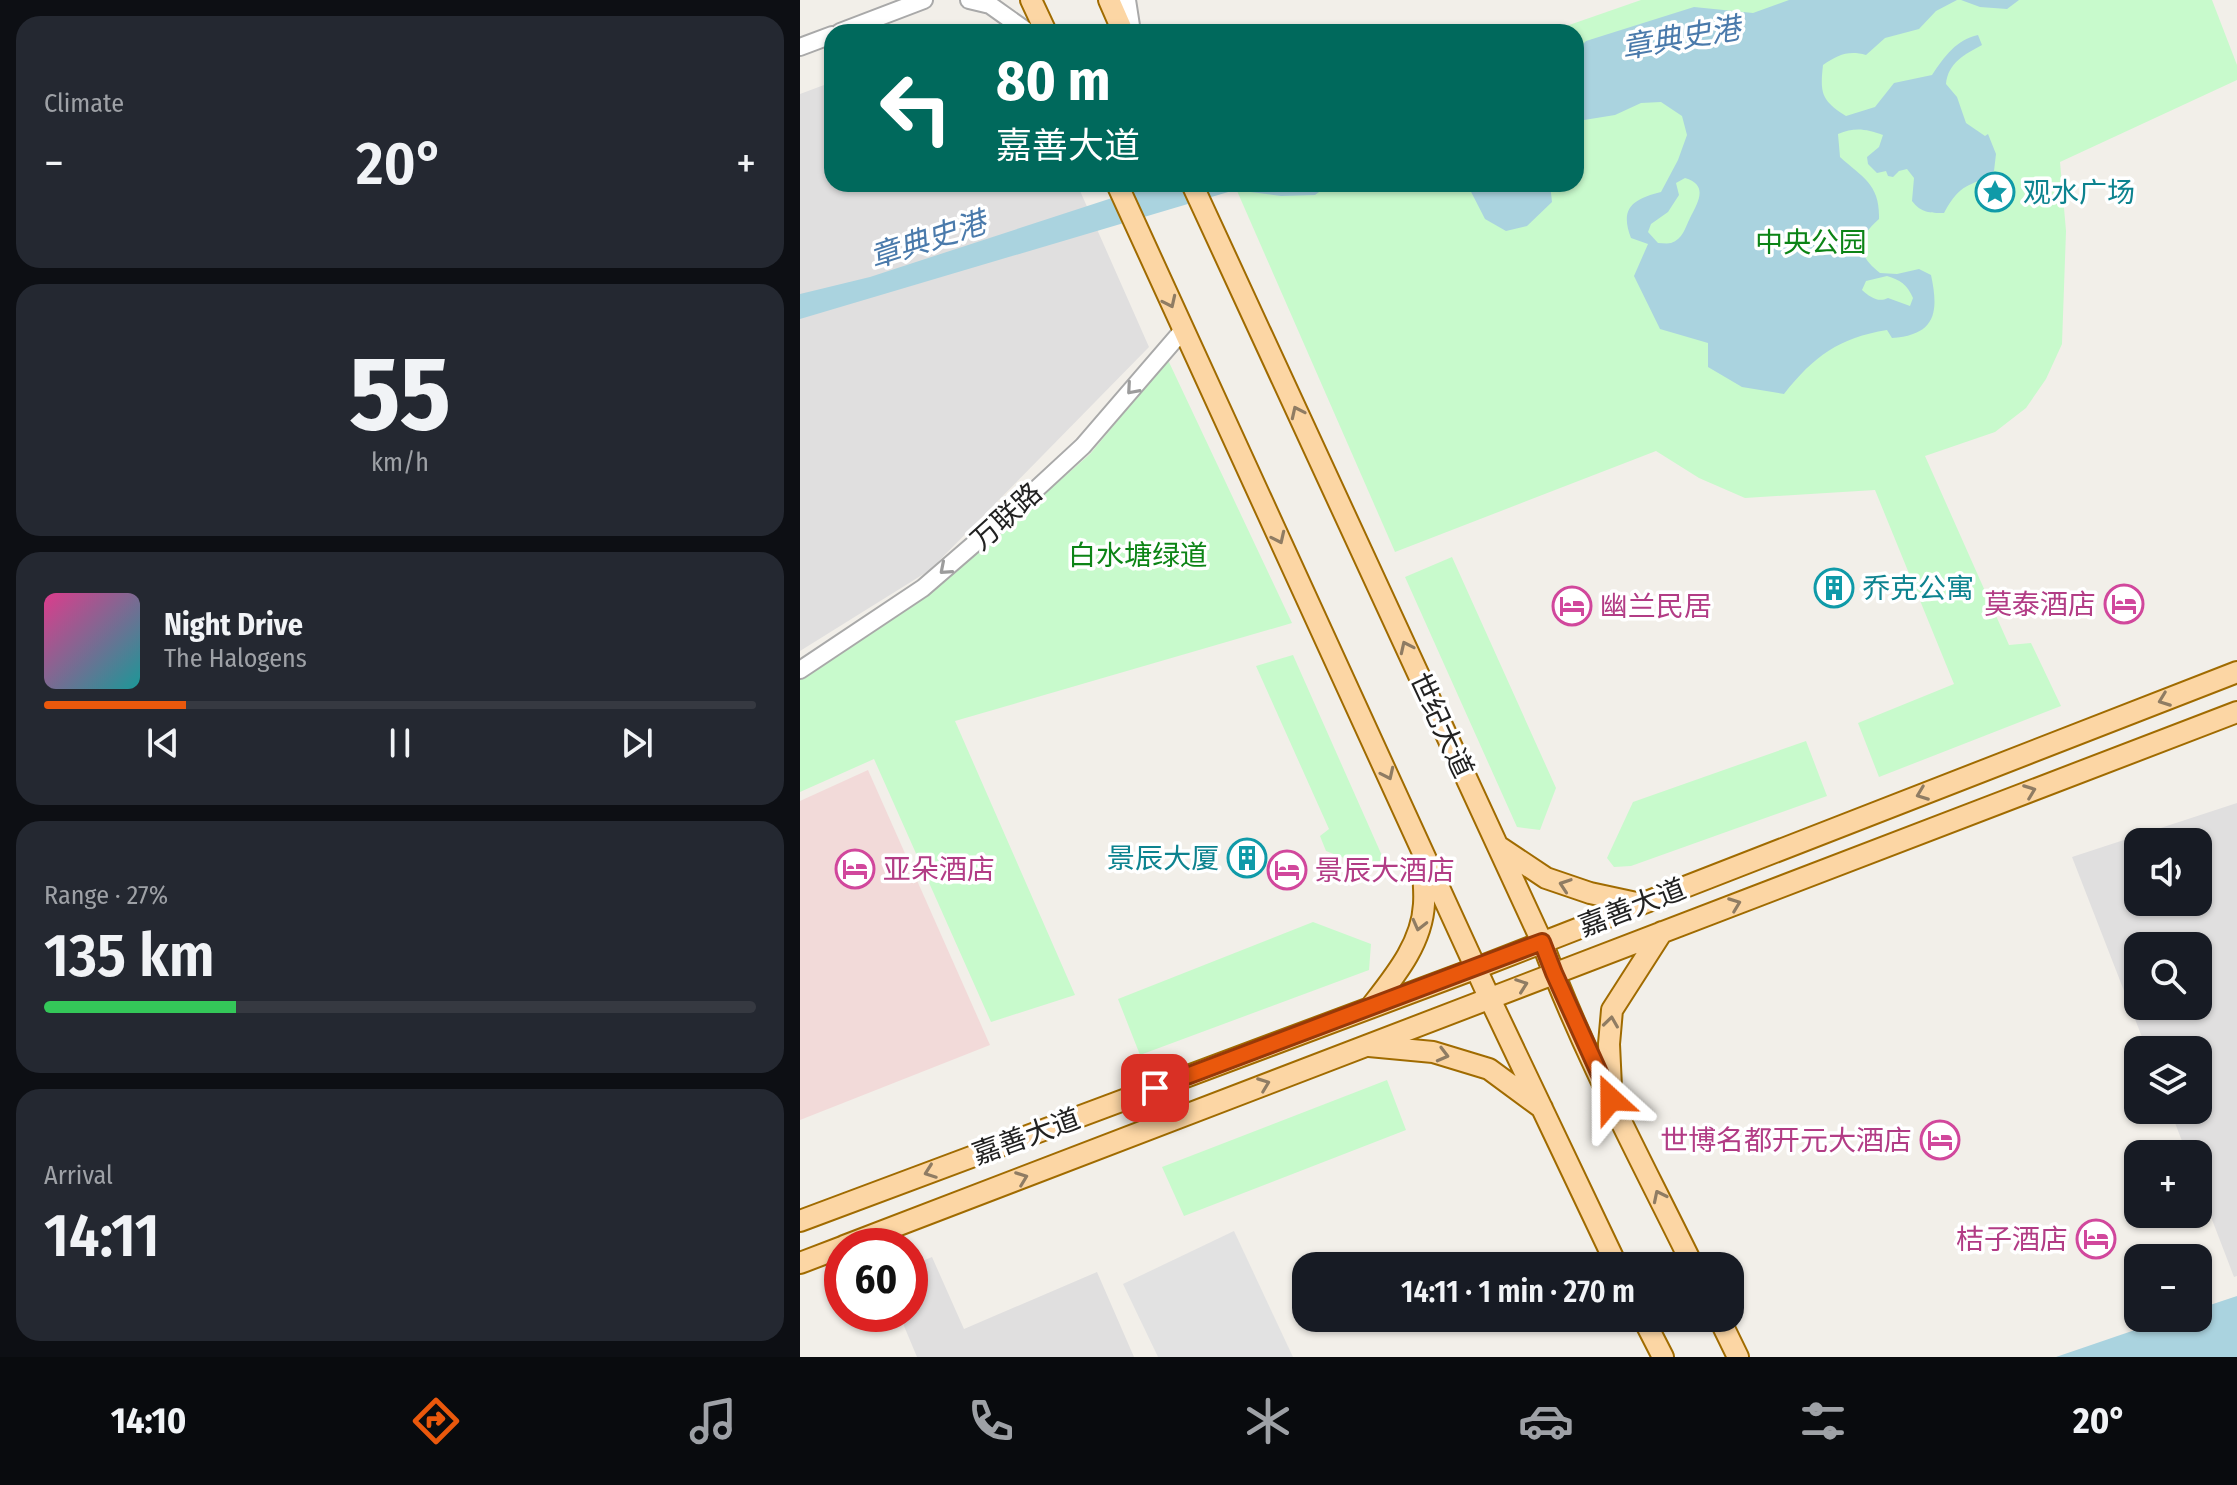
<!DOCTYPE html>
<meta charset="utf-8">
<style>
body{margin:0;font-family:"Fira Sans Condensed","Noto Sans SC",sans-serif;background:#242831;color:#f1f3f6;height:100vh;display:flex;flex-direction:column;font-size:30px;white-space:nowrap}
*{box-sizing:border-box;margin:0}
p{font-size:26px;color:#9ea1a6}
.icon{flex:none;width:44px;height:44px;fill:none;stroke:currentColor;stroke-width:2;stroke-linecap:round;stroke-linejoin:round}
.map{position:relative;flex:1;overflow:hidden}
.sheet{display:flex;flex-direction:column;gap:16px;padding:16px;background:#0d0f14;width:800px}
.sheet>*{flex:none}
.guide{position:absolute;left:24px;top:24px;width:760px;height:168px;border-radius:24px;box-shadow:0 2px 6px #0004;background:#00695c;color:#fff;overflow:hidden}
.buttons{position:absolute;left:1324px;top:828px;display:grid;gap:16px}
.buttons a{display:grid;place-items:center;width:88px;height:88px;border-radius:16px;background:#171b24;box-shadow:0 2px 6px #0004;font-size:40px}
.speed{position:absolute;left:24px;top:1228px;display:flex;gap:16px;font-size:40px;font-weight:700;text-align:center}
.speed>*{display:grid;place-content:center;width:104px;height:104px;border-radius:50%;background:#171b24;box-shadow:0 2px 6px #0004;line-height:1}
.speed .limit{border:12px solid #d22;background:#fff;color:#111}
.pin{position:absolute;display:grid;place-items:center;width:68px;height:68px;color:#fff;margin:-34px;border-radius:16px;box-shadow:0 4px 12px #0006}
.me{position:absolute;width:88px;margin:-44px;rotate:336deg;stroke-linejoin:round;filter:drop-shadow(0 0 6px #0008)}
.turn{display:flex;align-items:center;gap:28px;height:168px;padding:0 40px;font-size:36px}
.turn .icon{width:104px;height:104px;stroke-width:2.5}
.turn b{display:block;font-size:56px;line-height:68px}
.big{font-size:60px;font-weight:600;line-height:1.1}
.sheet .card{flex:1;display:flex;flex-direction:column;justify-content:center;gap:12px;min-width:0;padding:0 28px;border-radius:24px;background:#242831}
.sheet .dial{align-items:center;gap:0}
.dial b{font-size:104px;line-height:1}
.song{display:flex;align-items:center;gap:24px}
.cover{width:96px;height:96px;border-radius:12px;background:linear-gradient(135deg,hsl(330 70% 55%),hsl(180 70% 35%))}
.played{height:8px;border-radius:4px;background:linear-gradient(90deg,#ea580c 20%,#363941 20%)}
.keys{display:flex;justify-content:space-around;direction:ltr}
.heat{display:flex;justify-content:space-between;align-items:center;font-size:44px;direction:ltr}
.charge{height:12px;border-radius:6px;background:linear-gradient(90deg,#34c759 27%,#363941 0)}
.trip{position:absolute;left:492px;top:1252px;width:452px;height:80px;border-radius:24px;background:#171b24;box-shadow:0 2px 6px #0004;font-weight:600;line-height:80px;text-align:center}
.tab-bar{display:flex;height:128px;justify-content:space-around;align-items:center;background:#090b0e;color:#9ea1a6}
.tab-bar .icon{width:56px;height:56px}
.tab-bar .current{color:#ea580c}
.tab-bar b{font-size:36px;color:#f1f3f6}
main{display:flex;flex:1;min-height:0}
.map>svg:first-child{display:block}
.residential{fill:#e0dfdf;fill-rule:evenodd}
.commercial{fill:#f2dad9}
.park{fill:#c8facc}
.parking{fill:#e2e2e2}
.water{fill:#aad3df;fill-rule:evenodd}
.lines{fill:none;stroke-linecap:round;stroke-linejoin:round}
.minor-casing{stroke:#a9a9a9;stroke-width:20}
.major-casing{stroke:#a06b00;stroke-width:24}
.minor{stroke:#fff;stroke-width:16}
.major{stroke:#fcd6a4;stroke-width:20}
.oneway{stroke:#8f7c63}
.oneway2{stroke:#9c9c9c}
.route-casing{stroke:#983908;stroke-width:20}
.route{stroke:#ea580c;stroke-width:14}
.labels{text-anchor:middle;stroke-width:7;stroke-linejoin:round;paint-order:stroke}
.culture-label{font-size:28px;fill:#0d838f;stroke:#fff;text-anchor:start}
.park-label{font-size:28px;fill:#0c8416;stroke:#fff}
.street-label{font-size:28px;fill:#222;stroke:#fff}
.hotel-label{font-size:28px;fill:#b23c85;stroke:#fff;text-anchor:end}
.water-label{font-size:30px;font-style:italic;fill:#4a7aab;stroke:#fff}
</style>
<main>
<section class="sheet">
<div class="card"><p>Climate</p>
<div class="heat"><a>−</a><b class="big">20°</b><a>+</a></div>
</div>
<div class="card dial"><b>55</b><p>km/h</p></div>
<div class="card">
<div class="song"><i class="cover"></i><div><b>Night Drive</b><p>The Halogens</p></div></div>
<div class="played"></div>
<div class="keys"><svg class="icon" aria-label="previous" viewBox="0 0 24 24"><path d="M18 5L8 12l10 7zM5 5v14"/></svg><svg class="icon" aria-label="pause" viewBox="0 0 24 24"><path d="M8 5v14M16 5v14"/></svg><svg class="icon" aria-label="next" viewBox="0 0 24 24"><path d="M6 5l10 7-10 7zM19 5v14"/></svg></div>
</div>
<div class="card"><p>Range · 27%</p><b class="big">135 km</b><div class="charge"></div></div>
<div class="card"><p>Arrival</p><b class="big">14:11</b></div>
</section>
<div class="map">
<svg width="1437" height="1357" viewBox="0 0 1437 1357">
<rect width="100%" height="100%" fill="#f2efe9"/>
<path class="residential" d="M 32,82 L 32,184 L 277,184 L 349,347 L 130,570 L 0,651 L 0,94 Z
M 1437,803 L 1437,1276 L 1434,1277 L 1398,1183 L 1398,1154 L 1387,1154 L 1370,1110 L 1398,1110 L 1398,1050 L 1347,1050 L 1272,857 ZM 1338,842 L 1398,842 L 1398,902 L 1338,902 ZM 1338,946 L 1398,946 L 1398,1006 L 1338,1006 Z
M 132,1257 L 164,1329 L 297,1272 L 334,1357 L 117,1357 L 99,1314 L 110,1314 L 110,1266 Z"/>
<path class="commercial" d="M 68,770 L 190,1045 L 0,1120 L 0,801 Z"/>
<path class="park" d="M 841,0 L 1412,0 L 1437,65 L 1437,80 L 1260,162 L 1266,231 L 1262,344 L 1246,379 L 1226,408 L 1195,432 L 1125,456 L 1209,645 L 1231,643 L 1261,706 L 1079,777 L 1058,723 L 1154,684 L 1075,490 L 945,498 L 899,478 L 856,451 L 595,552 L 434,184 L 776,184 L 776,32 L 749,32 Z
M 368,360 L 492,623 L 155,721 L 275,995 L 191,1022 L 74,759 L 0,792 L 0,679 L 129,593 L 222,514 L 290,454 Z
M 652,557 L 756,788 L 740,830 L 717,827 L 605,577 Z
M 493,655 L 591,876 L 526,851 L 520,836 L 529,829 L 456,666 Z
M 1006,741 L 1027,796 L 831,866 L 814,867 L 807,858 L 833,802 Z
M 513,922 L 571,944 L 569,970 L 340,1055 L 318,999 Z
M 587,1080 L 606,1130 L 384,1216 L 362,1167 Z"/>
<path class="parking" d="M 434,1231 L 493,1357 L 358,1357 L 323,1284 Z"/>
<path class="water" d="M 989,0 L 1157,0 L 1136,11 L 1119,29 L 1085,38 L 1066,55 C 1048,50 1038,55 1023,65 C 1020,93 1021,100 1046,116 L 1075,107 L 1094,83 L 1132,75 C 1144,57 1157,39 1178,35 L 1182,45 C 1165,54 1148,63 1146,84 L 1157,97 L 1166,123 L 1185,136 L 1188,134 L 1196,154 L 1194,171 C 1168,190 1162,180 1144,213 C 1130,213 1121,213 1112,201 L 1114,178 L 1107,169 L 1099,171 L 1093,177 L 1088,176 L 1086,171 L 1077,173 L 1068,164 L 1067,157 L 1079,147 L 1083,135 C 1066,129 1055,127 1038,134 L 1040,157 C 1063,178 1080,184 1079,219 C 1056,239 1056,254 1080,273 L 1097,274 L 1119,269 L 1131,275 C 1139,312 1136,335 1092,338 L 1087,330 C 1039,338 1014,356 984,394 L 942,387 L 908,367 L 908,343 L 860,329 L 834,276 L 848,244 L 831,238 C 819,207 834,199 861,192 L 878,160 L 887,135 L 882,116 L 861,102 L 841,103 L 815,115 L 784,120 L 776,129 L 776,52 L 786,41 L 894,7 L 953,13 ZM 885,178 C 909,185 898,202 890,218 C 885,228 883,239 871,243 C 867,244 862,243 858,243 L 848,232 L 851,224 L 868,212 L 879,195 L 876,183 ZM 1087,276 C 1100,280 1107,284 1113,298 L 1110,306 L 1088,298 C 1078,303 1070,297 1062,290 L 1066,281 Z
M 1161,0 L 1219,0 L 1207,9 L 1180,7 Z
M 355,184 L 530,184 L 515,195 L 481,196 L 435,190 L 0,319 L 0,294 L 70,277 Z
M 667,184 L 750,184 L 752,202 L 727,226 L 706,231 L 685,219 Z
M 1437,1296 L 1437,1357 L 1256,1357 L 1370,1318 L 1398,1318 L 1398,1309 Z"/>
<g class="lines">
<g class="minor-casing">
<path id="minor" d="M 169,0 L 190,5 L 228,32
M 327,0 L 332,32
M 40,32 L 124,0
M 0,47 L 32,35
M 0,670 L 123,588 L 218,506 L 283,446 L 383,330"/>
</g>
<g class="major-casing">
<path id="major" d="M 231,0 L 246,32
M 309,0 L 323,32
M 317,184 L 689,997 L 817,1266
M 392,184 L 742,942 C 783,1053 841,1160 893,1266
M 698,846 L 746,878 L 790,893 L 841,904
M 570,1008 C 594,977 622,944 624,904 C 625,889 623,874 622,860
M 569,1046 L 633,1052 L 689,1069 L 742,1108
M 811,1087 L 809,1044 L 812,1010 L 862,932
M 0,1221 L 677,968 L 1437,672
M 44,1246 L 1437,712
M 0,1263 L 42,1247
M 843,1318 L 863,1357
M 919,1318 L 938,1357"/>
</g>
<use href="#minor" class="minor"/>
<use href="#major" class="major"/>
</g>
<defs><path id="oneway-chevron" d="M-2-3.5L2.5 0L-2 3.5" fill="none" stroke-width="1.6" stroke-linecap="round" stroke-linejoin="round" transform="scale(2)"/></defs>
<g class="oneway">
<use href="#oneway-chevron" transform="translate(370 302) rotate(65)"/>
<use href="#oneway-chevron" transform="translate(497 412) rotate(-115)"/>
<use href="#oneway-chevron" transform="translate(479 538) rotate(65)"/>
<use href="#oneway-chevron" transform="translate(606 647) rotate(-115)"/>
<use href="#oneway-chevron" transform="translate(1364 700) rotate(159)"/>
<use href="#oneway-chevron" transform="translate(588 774) rotate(65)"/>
<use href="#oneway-chevron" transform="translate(1230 791) rotate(-21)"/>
<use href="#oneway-chevron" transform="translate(1122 794) rotate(159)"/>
<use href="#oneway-chevron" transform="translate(765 885) rotate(-161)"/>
<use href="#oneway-chevron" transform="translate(935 904) rotate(-21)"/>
<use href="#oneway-chevron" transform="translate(619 925) rotate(104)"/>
<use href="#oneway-chevron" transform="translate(722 985) rotate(-20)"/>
<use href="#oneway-chevron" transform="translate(811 1022) rotate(-82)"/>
<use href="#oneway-chevron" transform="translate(643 1055) rotate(15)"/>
<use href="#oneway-chevron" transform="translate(464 1084) rotate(-21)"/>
<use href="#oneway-chevron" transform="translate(130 1172) rotate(160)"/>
<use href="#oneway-chevron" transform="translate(222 1178) rotate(-21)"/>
<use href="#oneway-chevron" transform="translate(859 1196) rotate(-116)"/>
</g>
<g class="oneway2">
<use href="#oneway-chevron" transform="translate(332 389) rotate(131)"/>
<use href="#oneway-chevron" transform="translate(145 569) rotate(139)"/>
</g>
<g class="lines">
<g class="route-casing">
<path id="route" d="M 355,1088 L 742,942 L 754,973 L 811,1099"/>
</g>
<use href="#route" class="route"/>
</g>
<defs>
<g id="sight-ring" transform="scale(2)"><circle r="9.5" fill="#fff" stroke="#0f9aa8" stroke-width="1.5"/><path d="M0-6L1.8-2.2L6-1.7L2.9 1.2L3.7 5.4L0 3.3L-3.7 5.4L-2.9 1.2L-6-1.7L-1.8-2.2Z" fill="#0f9aa8"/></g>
<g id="building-ring" transform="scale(2)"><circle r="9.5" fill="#fff" stroke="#0f9aa8" stroke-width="1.5"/><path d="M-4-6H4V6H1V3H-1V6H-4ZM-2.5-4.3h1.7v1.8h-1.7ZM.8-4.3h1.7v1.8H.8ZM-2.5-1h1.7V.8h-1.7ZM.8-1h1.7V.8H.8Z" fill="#0f9aa8"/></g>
<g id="hotel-ring" transform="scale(2)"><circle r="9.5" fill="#fff" stroke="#d1479c" stroke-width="1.5"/><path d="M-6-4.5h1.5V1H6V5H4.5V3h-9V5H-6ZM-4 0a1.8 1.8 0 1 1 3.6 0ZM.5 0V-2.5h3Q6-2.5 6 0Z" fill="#d1479c"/></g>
</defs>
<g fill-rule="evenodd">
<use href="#sight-ring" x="1195" y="192"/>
<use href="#building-ring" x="1034" y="588"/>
<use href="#hotel-ring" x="1324" y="604"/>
<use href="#hotel-ring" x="772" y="606"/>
<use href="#building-ring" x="447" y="858"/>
<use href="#hotel-ring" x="55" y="869"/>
<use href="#hotel-ring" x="487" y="870"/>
<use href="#hotel-ring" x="1140" y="1140"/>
<use href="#hotel-ring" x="1296" y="1239"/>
</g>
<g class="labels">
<g class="culture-label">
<text x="1223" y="202">观水广场</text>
<text x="1062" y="598">乔克公寓</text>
<text x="419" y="868" text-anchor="end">景辰大厦</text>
</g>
<g class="park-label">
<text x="1011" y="252">中央公园</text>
<text x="338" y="565">白水塘绿道</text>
</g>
<g class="street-label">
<text transform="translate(206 516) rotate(-42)" y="10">万联路</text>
<text transform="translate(642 725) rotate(65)" y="10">世纪大道</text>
<text transform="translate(832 907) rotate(-21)" y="10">嘉善大道</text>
<text transform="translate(226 1136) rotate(-20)" y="10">嘉善大道</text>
</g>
<g class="hotel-label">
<text x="1296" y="614">莫泰酒店</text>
<text x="800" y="616" text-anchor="start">幽兰民居</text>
<text x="83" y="879" text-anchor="start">亚朵酒店</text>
<text x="515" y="880" text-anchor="start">景辰大酒店</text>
<text x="1112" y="1150">世博名都开元大酒店</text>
<text x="1268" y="1249">桔子酒店</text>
</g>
<g class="water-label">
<text transform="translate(881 38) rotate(-10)" y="10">章典史港</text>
<text transform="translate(128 240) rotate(-18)" y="10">章典史港</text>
</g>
</g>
</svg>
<div class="buttons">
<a><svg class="icon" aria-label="sound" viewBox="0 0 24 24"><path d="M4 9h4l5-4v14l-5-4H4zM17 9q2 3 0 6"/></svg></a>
<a><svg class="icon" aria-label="search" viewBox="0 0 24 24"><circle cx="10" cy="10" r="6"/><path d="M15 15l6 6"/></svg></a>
<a><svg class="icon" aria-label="layers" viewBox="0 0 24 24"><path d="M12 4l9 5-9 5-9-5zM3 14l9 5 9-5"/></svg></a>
<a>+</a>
<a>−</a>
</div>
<div class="speed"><div class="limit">60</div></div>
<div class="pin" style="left:355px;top:1088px;background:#d93025"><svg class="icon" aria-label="arrive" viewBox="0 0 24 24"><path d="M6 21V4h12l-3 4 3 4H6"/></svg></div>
<svg class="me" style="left:811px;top:1099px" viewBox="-20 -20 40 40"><path d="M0-17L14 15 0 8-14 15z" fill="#ea580c" stroke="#fff" stroke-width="4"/></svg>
<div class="trip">14:11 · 1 min · 270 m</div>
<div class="guide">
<div class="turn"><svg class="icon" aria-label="left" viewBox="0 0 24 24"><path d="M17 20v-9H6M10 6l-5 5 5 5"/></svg><div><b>80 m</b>嘉善大道</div></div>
</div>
</div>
</main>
<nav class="tab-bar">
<b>14:10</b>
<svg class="icon current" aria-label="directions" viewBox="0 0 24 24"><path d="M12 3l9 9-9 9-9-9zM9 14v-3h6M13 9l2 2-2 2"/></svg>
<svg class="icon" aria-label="music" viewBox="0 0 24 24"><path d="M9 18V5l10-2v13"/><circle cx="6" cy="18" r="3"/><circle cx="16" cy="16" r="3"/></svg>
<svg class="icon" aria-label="phone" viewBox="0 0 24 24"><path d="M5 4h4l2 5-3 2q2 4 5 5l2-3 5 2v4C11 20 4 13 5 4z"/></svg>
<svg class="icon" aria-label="climate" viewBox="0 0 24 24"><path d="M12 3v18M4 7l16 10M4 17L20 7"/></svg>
<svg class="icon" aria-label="car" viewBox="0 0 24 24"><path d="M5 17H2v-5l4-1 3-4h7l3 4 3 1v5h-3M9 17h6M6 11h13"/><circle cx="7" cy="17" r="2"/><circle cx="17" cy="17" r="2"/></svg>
<svg class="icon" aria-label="filters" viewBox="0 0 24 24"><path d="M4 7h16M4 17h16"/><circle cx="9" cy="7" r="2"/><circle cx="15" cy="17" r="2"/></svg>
<b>20°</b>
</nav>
